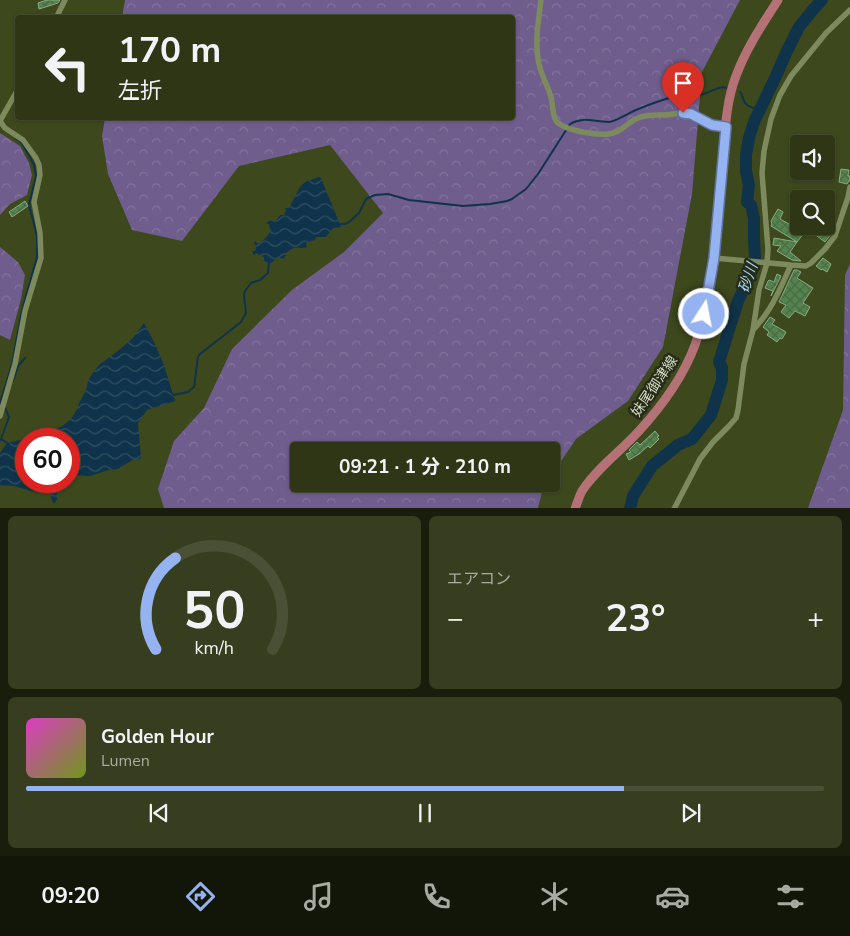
<!DOCTYPE html>
<html lang="ja">
<meta charset="utf-8">
<style>
body{margin:0;font-family:"Nunito Sans","Noto Sans JP",sans-serif;background:#363e1f;color:#f1f3f6;height:100vh;display:flex;flex-direction:column;font-size:19px;white-space:nowrap}
*{box-sizing:border-box;margin:0}
p{font-size:16px;color:#a7aba1}
.icon{flex:none;width:28px;height:28px;fill:none;stroke:currentColor;stroke-width:2;stroke-linecap:round;stroke-linejoin:round}
.map{position:relative;height:508px;overflow:hidden}
.panel{display:flex;flex-direction:column;gap:8px;padding:8px;background:#191e0c;flex:1}
.panel>*{flex:none}
.top-card{position:absolute;left:15px;top:15px;width:500px;height:105px;border-radius:5px;box-shadow:0 1px 4px #0004,0 0 0 1px #495035;background:#2e3616;color:#f1f3f6;overflow:hidden}
.controls{position:absolute;left:790px;top:135px;display:grid;gap:10px}
.controls a{display:grid;place-items:center;width:45px;height:45px;border-radius:5px;background:#2e3616;box-shadow:0 1px 4px #0004,0 0 0 1px #495035;font-size:25px}
.speed{position:absolute;left:15px;top:428px;display:flex;gap:10px;font-size:25px;font-weight:700;text-align:center}
.speed>*{display:grid;place-content:center;width:65px;height:65px;border-radius:50%;background:#2e3616;box-shadow:0 1px 4px #0004,0 0 0 1px #495035;line-height:1}
.speed .limit{border:8px solid #d22;background:#fff;color:#111}
.pin{position:absolute;display:grid;place-items:center;width:42px;height:42px;color:#fff;margin:-51px -21px;border-radius:50% 50% 50% 0;rotate:-45deg;box-shadow:0 0 5px #0007}
.pin .icon{rotate:45deg}
.me{position:absolute;width:55px;margin:-28px;rotate:11deg;stroke-linejoin:round;filter:drop-shadow(0 0 4px #0008)}
.turn{display:flex;align-items:center;gap:18px;height:105px;padding:0 20px;font-size:22px}
.turn .icon{width:65px;height:65px;stroke-width:2.5}
.turn b{display:block;font-size:35px;line-height:42px}
.big{font-size:38px;font-weight:700;line-height:1.1}
.panel .card{flex:1;display:flex;flex-direction:column;justify-content:center;gap:8px;min-width:0;padding:0 18px;border-radius:8px;background:#363e1f}
.panel .dial{align-items:center;gap:0}
.dial svg{height:130px;overflow:visible;fill:none;stroke:#495035;stroke-width:7;stroke-linecap:round;text-anchor:middle}
.dial text{fill:#f1f3f6;stroke:none}
.song{display:flex;align-items:center;gap:15px}
.cover{width:60px;height:60px;border-radius:8px;background:linear-gradient(135deg,hsl(310 70% 55%),hsl(80 70% 35%))}
.played{height:5px;border-radius:2px;background:linear-gradient(90deg,#95b2f1 75%,#495035 75%)}
.keys{display:flex;justify-content:space-around;direction:ltr}
.heat{display:flex;justify-content:space-between;align-items:center;font-size:28px;direction:ltr}
.panel .tiles{flex:1;display:grid;gap:8px;grid-template-columns:1fr 1fr}
.card:last-child{grid-column:span 2}
.trip{position:absolute;left:290px;top:442px;width:270px;height:50px;border-radius:5px;background:#2e3616;box-shadow:0 1px 4px #0004,0 0 0 1px #495035;font-weight:700;line-height:50px;text-align:center}
.tab-bar{display:flex;height:80px;justify-content:space-around;align-items:center;background:#121609;color:#a7aba1}
.tab-bar .icon{width:35px;height:35px}
.tab-bar .active{color:#95b2f1}
.tab-bar b{font-size:22px;color:#f1f3f6}
.map>svg:first-child{display:block}
.forest{fill:url(#forest-crowns)}
.water{fill:url(#water-waves)}
.lines{fill:none;stroke-linecap:round;stroke-linejoin:round}
.stream{stroke:#0f334a;stroke-width:2}
.river{stroke:#0f334a;stroke-width:12}
.building{fill:url(#building-cross-hatch);stroke:#89ab85}
.minor{stroke:#7d8a5d;stroke-width:5.5}
.primary{stroke:#b47277;stroke-width:9}
.route-casing{stroke:#61749d;stroke-width:12}
.route{stroke:#95b2f1;stroke-width:9}
.labels{text-anchor:middle;stroke-width:5;stroke-linejoin:round;paint-order:stroke}
.street-label{font-size:14px;fill:#d3dbc3;stroke:#272c19}
.water-label{font-size:15px;font-style:italic;fill:#a1d5fc;stroke:#272c19}
</style>
<div class="map">
<svg width="850" height="509" viewBox="0 0 850 509">
<defs>
<pattern id="forest-crowns" width="20" height="18" patternUnits="userSpaceOnUse" patternTransform="scale(1.25)"><rect width="20" height="18" fill="#6f5d8d"/><path d="M2 6a3 3 0 1 1 6 0M12 15a3 3 0 1 1 6 0" fill="none" stroke="#83749b"/></pattern>
<pattern id="water-waves" width="16" height="10" patternUnits="userSpaceOnUse" patternTransform="scale(1.25)"><rect width="16" height="10" fill="#0f334a"/><path d="M0 5q4-4 8 0t8 0" fill="none" stroke="#315062"/></pattern>
<pattern id="building-cross-hatch" width="8" height="8" patternUnits="userSpaceOnUse" patternTransform="scale(1.25)"><rect width="8" height="8" fill="#53844d"/><path d="M0 0l8 8M0 8l8-8" fill="none" stroke="#4b6a45"/></pattern>
</defs>
<rect width="100%" height="100%" fill="#3d481d"/>
<path class="forest" d="M 125,0 L 740,0 L 702,72 L 692,194 L 663,347 L 628,401 L 576,439 L 551,476 L 551,451 L 299,451 L 299,484 L 546,484 L 543,488 L 538,508 L 164,508 L 158,489 L 174,441 L 204,408 L 232,349 L 292,290 L 344,252 L 383,213 L 330,145 L 239,166 L 182,241 L 132,230 L 108,174 L 102,136 L 105,118 L 512,118 L 512,18 L 122,17 Z
M 0,133 L 20,146 L 29,163 L 32,175 L 27,195 L 10,204 L 0,215 Z
M 0,247 L 18,262 L 25,275 L 21,299 L 10,340 L 0,335 Z
M 850,264 L 850,508 L 808,508 L 843,410 L 845,275 Z"/>
<path class="water" d="M 319,177 L 321,178 L 341,227 L 333,228 L 326,237 L 317,237 L 315,240 L 307,242 L 306,245 L 307,247 C 298,250 296,244 286,253 L 286,255 L 283,259 L 278,257 L 271,263 L 264,261 L 264,257 L 256,253 L 254,256 L 252,251 L 255,251 C 257,248 256,246 254,243 L 255,241 L 258,244 C 262,242 269,234 271,231 L 269,226 L 270,225 L 266,223 L 269,221 L 276,220 L 280,215 L 284,215 L 286,211 L 285,209 L 286,208 L 289,208 L 300,187 L 305,182 Z
M 144,323 L 154,342 L 164,365 L 175,401 L 147,410 L 138,423 L 141,457 L 140,459 L 134,459 L 118,469 L 109,470 L 90,476 L 73,475 L 69,476 L 69,439 L 26,439 L 26,481 L 53,481 C 55,489 60,495 55,503 L 53,503 L 50,494 L 45,492 L 38,493 L 14,486 L 0,485 L 0,453 L 7,443 L 37,436 L 61,427 L 70,420 L 78,408 L 79,403 L 86,390 L 88,381 L 92,374 L 100,364 L 118,351 L 133,338 Z"/>
<g class="lines">
<path class="stream" d="M 740,92 C 743,96 743,99 745,103 C 748,107 756,109 760,111
M 339,224 L 345,224 L 349,222 L 359,213 L 366,199 L 375,195 L 388,194 L 409,200 L 463,206 L 490,204 L 507,201 L 512,199 L 526,189 L 538,174 L 570,124 C 583,116 594,122 608,122 C 615,122 621,117 626,115 C 644,105 663,100 682,94 C 689,93 696,96 703,94 C 713,92 718,85 728,88
M 13,381 L 18,366 L 25,358
M 173,395 L 188,392 L 194,387 L 198,357 L 200,354 L 241,322 L 246,313 L 244,295 L 245,291 L 251,283 L 260,280 L 268,273 L 269,262
M 0,403 L 12,364 L 22,310 L 37,257 L 37,236 L 29,205 L 36,176 L 34,165 L 22,143 L 16,138
M 1,439 L 9,444
M 0,440 L 1,439 L 9,417 L 5,408"/>
<path class="river" d="M 630,509 L 633,496 L 652,466 L 678,445 L 692,439 L 711,415 L 722,380 L 722,368 L 719,362 L 738,301 L 753,269 L 755,258 L 754,238 L 754,218 L 751,205 L 747,202 L 749,185 L 746,171 L 746,155 L 749,138 L 754,122 L 776,76 L 786,53 L 799,27 L 812,11 L 822,0"/>
</g>
<path class="building" d="M 47,0 L 60,0 L 58,3 L 39,9 L 38,3 Z
M 841,169 L 849,170 L 848,176 L 850,176 L 849,182 L 848,182 L 847,184 L 839,182 Z
M 25,201 L 28,206 L 12,217 L 9,212 Z
M 778,209 L 783,212 L 780,219 L 789,224 L 791,222 L 794,224 L 795,223 L 804,233 L 797,242 L 771,226 L 772,224 L 771,221 Z
M 821,226 L 831,234 L 825,242 L 813,233 Z
M 774,238 L 797,242 L 790,252 L 801,261 L 792,260 L 777,251 L 781,246 L 773,245 Z
M 823,258 L 831,264 L 827,272 L 822,269 L 821,270 L 816,266 Z
M 794,270 L 797,270 L 801,272 L 797,278 L 813,288 L 803,303 L 810,307 L 805,316 L 795,311 L 789,318 L 781,312 L 786,305 L 779,302 Z
M 777,274 L 781,276 L 771,296 L 773,291 L 765,288 L 768,281 L 769,280 L 774,282 Z
M 770,317 L 775,320 L 772,324 L 786,332 L 782,339 L 780,338 L 777,342 L 767,335 L 769,332 L 763,327 Z
M 655,431 L 659,436 L 657,437 L 659,439 L 650,448 L 648,446 L 639,454 L 629,460 L 626,454 L 631,452 L 629,450 L 637,442 L 640,445 Z"/>
<g class="lines">
<path class="minor" d="M 541,0 C 538,23 534,46 540,68 C 543,78 548,87 551,97 C 553,104 552,116 557,122 C 566,131 596,135 608,134 C 620,133 625,125 634,120 C 644,114 654,115 664,115 C 670,115 677,113 683,113 C 694,113 701,121 711,124 C 715,126 721,126 726,127
M 56,18 L 65,0
M 0,121 L 5,128 L 23,140 L 36,158 L 39,165 L 40,175 L 34,202 L 40,233 L 41,258 L 25,311 L 15,364 L 0,416
M 0,121 L 18,89
M 714,258 L 791,265 L 806,266 L 811,263 L 825,249 L 835,236 L 848,197 L 850,187
M 753,330 C 772,310 780,289 791,265
M 674,509 L 700,459 L 713,442 L 729,426 L 736,418 L 738,410 L 744,364 L 753,330 L 759,290 L 767,263 L 768,249 L 762,173 L 764,151 L 771,119 L 780,95 L 791,76 L 826,33 L 850,10"/>
<path class="primary" d="M 575,509 C 577,503 579,497 582,491 C 597,468 621,451 639,431 C 662,406 683,377 695,345 C 717,286 717,220 723,158 C 725,132 726,101 736,76 C 746,49 762,25 778,0"/>
</g>
<g class="lines">
<g class="route-casing">
<path id="route" d="M 683,113 L 691,114 L 712,125 L 726,127 L 714,258 L 704,314"/>
</g>
<use href="#route" class="route"/>
</g>
<g class="labels">
<g class="street-label">
<text transform="translate(654 386) rotate(-56)" y="5">妹尾御津線</text>
</g>
<g class="water-label">
<text transform="translate(748 278) rotate(-72)" y="5">砂川</text>
</g>
</g>
</svg>
<div class="controls">
<a><svg class="icon" aria-label="sound" viewBox="0 0 24 24"><path d="M4 9h4l5-4v14l-5-4H4zM17 9q2 3 0 6"/></svg></a>
<a><svg class="icon" aria-label="search" viewBox="0 0 24 24"><circle cx="10" cy="10" r="6"/><path d="M15 15l6 6"/></svg></a>
</div>
<div class="speed"><div class="limit">60</div></div>
<div class="pin" style="left:683px;top:113px;background:#d93025"><svg class="icon" aria-label="arrive" viewBox="0 0 24 24"><path d="M6 21V4h12l-3 4 3 4H6"/></svg></div>
<svg class="me" style="left:704px;top:314px" viewBox="-20 -20 40 40"><circle r="17" fill="#95b2f1" stroke="#fff" stroke-width="3"/><path d="M0-11L8 9 0 5-8 9z" fill="#fff"/></svg>
<div class="trip">09:21 · 1 分 · 210 m</div>
<div class="top-card">
<div class="turn"><svg class="icon" aria-label="left" viewBox="0 0 24 24"><path d="M17 20v-9H6M10 6l-5 5 5 5"/></svg><div><b>170 m</b>左折</div></div>
</div>
</div>
<section class="panel">
<div class="tiles">
<div class="card dial"><svg viewBox="0 0 100 80">
<path d="M14 69A42 42 0 1 1 86 69"/>
<path d="M14 69A42 42 0 0 1 26 13" stroke="#95b2f1"/>
<text x="50" y="56" font-size="32" font-weight="700">50</text>
<text x="50" y="72" font-size="11">km/h</text>
</svg></div>
<div class="card"><p>エアコン</p>
<div class="heat"><a>−</a><b class="big">23°</b><a>+</a></div>
</div>
<div class="card">
<div class="song"><i class="cover"></i><div><b>Golden Hour</b><p>Lumen</p></div></div>
<div class="played"></div>
<div class="keys"><svg class="icon" aria-label="previous" viewBox="0 0 24 24"><path d="M18 5L8 12l10 7zM5 5v14"/></svg><svg class="icon" aria-label="pause" viewBox="0 0 24 24"><path d="M8 5v14M16 5v14"/></svg><svg class="icon" aria-label="next" viewBox="0 0 24 24"><path d="M6 5l10 7-10 7zM19 5v14"/></svg></div>
</div>
</div>
</section>
<nav class="tab-bar">
<b>09:20</b>
<svg class="icon active" aria-label="directions" viewBox="0 0 24 24"><path d="M12 3l9 9-9 9-9-9zM9 14v-3h6M13 9l2 2-2 2"/></svg>
<svg class="icon" aria-label="music" viewBox="0 0 24 24"><path d="M9 18V5l10-2v13"/><circle cx="6" cy="18" r="3"/><circle cx="16" cy="16" r="3"/></svg>
<svg class="icon" aria-label="phone" viewBox="0 0 24 24"><path d="M5 4h4l2 5-3 2q2 4 5 5l2-3 5 2v4C11 20 4 13 5 4z"/></svg>
<svg class="icon" aria-label="climate" viewBox="0 0 24 24"><path d="M12 3v18M4 7l16 10M4 17L20 7"/></svg>
<svg class="icon" aria-label="car" viewBox="0 0 24 24"><path d="M5 17H2v-5l4-1 3-4h7l3 4 3 1v5h-3M9 17h6M6 11h13"/><circle cx="7" cy="17" r="2"/><circle cx="17" cy="17" r="2"/></svg>
<svg class="icon" aria-label="filters" viewBox="0 0 24 24"><path d="M4 7h16M4 17h16"/><circle cx="9" cy="7" r="2"/><circle cx="15" cy="17" r="2"/></svg>
</nav>
